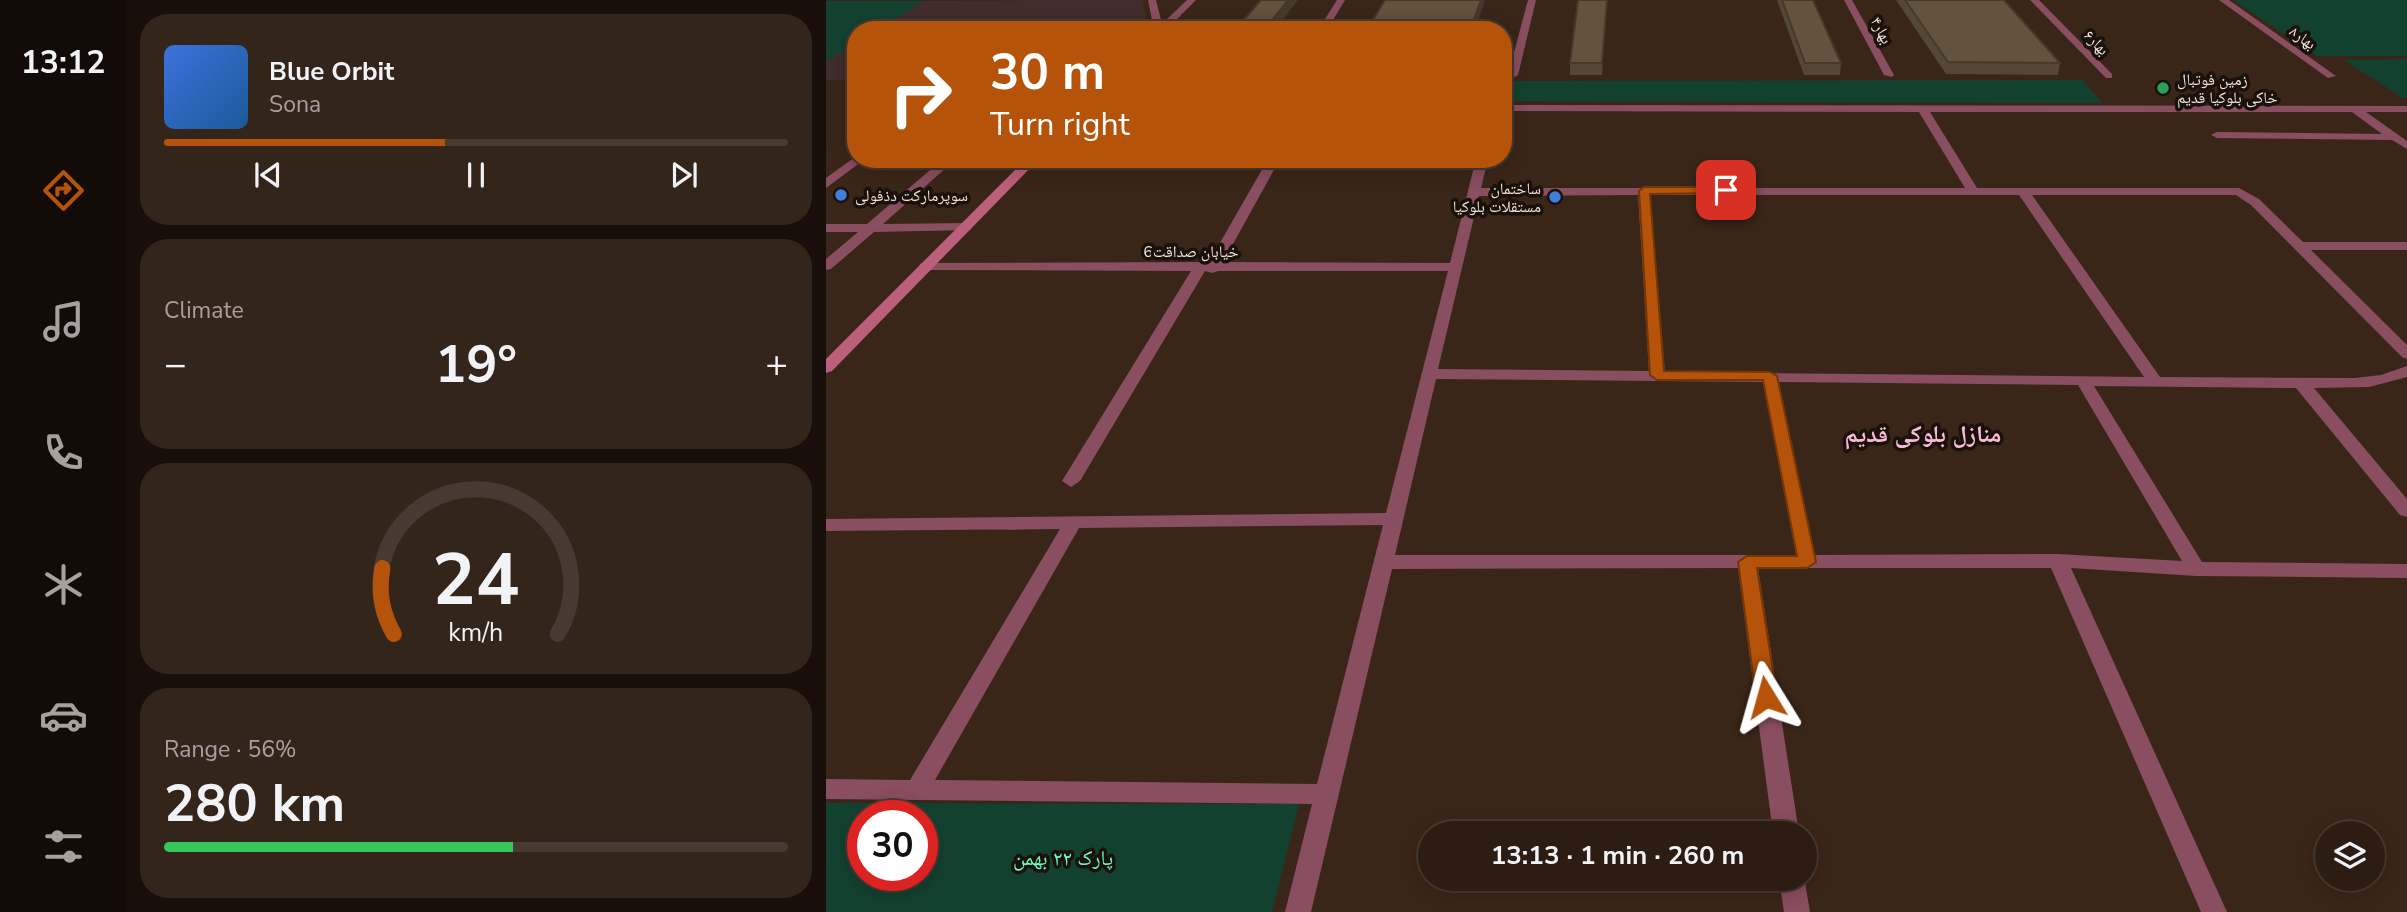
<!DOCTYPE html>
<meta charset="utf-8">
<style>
body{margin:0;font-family:"Nunito Sans","Noto Naskh Arabic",sans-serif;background:#34251b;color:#f1f3f6;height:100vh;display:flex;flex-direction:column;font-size:26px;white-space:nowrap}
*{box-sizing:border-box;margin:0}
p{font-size:23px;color:#a6a19f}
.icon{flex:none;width:38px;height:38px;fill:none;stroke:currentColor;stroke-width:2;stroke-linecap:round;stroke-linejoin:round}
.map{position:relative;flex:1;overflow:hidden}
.drawer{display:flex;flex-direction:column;gap:14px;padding:14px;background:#180f0a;width:700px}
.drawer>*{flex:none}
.guide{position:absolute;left:21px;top:21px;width:665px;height:147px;border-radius:28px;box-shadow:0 4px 18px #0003,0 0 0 2px #483a32;background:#b45309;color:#fff;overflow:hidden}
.buttons{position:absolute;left:1489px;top:821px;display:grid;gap:14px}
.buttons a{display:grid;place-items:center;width:70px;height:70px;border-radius:50%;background:#2c1c12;box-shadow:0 4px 18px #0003,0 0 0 2px #483a32;font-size:35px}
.speed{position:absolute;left:21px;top:800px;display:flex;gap:14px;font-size:35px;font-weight:700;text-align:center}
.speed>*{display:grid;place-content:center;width:91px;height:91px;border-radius:50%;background:#2c1c12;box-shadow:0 4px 18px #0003,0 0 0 2px #483a32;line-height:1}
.speed .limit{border:10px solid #d22;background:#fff;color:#111}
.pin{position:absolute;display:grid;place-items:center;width:60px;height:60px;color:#fff;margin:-30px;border-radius:14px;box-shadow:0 4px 10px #0006}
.me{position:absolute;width:77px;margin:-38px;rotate:352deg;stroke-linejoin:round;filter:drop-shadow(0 0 5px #0008)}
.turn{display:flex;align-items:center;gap:24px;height:147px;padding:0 28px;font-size:32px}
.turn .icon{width:91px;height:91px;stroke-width:2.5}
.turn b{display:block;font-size:49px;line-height:60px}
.big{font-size:52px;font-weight:700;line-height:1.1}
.drawer .card{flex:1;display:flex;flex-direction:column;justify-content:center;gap:10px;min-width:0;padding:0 24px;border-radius:28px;background:#34251b}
.drawer .dial{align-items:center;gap:0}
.dial svg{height:182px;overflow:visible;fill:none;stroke:#483a32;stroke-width:7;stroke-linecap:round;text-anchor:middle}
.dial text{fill:#f1f3f6;stroke:none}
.song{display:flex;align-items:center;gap:21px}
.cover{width:84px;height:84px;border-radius:10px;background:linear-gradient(135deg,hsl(220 70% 55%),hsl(210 70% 35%))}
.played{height:7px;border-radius:4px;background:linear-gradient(90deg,#b45309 45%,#483a32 45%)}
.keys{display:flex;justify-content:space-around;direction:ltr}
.heat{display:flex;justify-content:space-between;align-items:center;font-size:38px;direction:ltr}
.charge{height:10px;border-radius:5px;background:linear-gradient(90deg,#34c759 56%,#483a32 0)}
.trip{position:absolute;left:592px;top:821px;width:399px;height:70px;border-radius:35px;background:#2c1c12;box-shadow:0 4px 18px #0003,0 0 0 2px #483a32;font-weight:700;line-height:70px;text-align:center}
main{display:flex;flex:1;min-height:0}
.tab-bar{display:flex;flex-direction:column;width:126px;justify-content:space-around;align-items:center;background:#120b07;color:#a6a19f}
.tab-bar .icon{width:49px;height:49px}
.tab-bar .active{color:#b45309}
.tab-bar b{font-size:32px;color:#f1f3f6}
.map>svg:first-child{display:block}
.commercial{fill:#412d2b}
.green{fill:#134130;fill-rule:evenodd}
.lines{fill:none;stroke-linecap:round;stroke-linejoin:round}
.street{fill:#894e60;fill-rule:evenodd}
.secondary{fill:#bc5f7d;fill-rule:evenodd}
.wall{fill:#544735}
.shaded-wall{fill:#45392b}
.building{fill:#62523e;stroke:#45392b;stroke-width:2}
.route{fill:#b45309;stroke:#753606;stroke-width:2}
.leisure-dot{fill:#2e9e5b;stroke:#1a110b;stroke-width:2.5}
.shop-dot{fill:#3f7fe0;stroke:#1a110b;stroke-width:2.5}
.labels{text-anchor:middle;stroke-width:7;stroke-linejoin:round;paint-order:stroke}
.far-street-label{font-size:16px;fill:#f1e4db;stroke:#1a110b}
.far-poi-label{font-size:16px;fill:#f1e4db;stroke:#1a110b;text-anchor:start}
.near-park-label{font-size:21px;fill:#6bffc6;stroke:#1a110b}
.district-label{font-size:24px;font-weight:bold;fill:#f8bad7;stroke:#1a110b}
</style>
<main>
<nav class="tab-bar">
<b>13:12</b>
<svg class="icon active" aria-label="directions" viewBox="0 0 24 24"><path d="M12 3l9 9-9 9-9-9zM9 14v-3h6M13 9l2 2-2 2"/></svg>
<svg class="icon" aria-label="music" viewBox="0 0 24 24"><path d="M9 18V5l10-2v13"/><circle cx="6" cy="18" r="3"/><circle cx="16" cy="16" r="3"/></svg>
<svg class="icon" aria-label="phone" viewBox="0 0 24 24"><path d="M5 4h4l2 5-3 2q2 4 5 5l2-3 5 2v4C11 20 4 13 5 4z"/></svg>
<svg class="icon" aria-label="climate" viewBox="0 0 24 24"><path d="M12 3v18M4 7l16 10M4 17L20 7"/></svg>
<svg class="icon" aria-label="car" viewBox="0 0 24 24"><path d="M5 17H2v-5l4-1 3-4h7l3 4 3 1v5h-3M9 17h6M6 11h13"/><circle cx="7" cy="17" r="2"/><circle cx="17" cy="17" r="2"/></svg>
<svg class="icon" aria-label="filters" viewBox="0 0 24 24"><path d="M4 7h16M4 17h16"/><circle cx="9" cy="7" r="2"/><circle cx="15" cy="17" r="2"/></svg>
</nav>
<section class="drawer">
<div class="card">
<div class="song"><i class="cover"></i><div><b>Blue Orbit</b><p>Sona</p></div></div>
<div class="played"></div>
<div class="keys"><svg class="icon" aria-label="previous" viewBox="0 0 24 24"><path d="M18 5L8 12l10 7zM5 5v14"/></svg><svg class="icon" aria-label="pause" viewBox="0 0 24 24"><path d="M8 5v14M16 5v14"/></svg><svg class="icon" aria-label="next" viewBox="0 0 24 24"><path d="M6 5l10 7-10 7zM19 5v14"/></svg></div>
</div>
<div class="card"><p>Climate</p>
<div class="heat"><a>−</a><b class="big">19°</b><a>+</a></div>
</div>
<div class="card dial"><svg viewBox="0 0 100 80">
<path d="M14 69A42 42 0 1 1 86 69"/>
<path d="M14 69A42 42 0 0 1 9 40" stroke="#b45309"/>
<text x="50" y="56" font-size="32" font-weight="700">24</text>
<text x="50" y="72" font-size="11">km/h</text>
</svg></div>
<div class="card"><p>Range · 56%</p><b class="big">280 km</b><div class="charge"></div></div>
</section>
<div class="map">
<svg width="1581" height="912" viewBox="0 0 1581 912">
<rect width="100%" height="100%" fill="#3a2618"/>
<path class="commercial" d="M 230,0 L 317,0 L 321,30 L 51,30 L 98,1 Z
M 30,43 L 30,80 L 0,80 L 0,61 Z"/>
<path class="green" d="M 1407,0 L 1581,0 L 1581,56 L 1491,56 Z
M 0,1 L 98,1 L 51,30 L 30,30 L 30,43 L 0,61 Z
M 1581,59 L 1581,98 L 1577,98 L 1518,60 Z
M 1257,80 L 1276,103 L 677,101 L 677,81 Z
M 0,803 L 473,804 L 446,912 L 0,912 ZM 37,816 L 96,816 L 96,875 L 37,875 Z"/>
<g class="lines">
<path class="street" d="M 322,0 L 330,0 L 336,24 L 361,0 L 370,0 L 340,30 L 328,30 Z
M 511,0 L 519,0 L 501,30 L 492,30 Z
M 702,0 L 710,0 L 692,75 L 687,78 L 682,75 Z
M 1018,0 L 1026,0 L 1068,75 L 1066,77 L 1058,75 Z
M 1204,0 L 1213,0 L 1286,74 L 1286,78 L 1280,78 Z
M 1393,0 L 1403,0 L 1510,76 L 1502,78 Z
M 677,105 L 1581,106 L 1581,112 L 1540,112 L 1581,141 L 1581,149 L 1566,140 L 1391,138 L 1385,135 L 1391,132 L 1556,134 L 1526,112 L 1104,112 L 1151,188 L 1413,188 L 1433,199 L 1477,242 L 1581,242 L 1581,250 L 1485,250 L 1581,345 L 1581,359 L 1576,357 L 1425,205 L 1410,195 L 1206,195 L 1334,377 L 1529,378 L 1555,375 L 1581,366 L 1581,377 L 1543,387 L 1488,388 L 1581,499 L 1581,517 L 1574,515 L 1470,388 L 1268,386 L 1376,562 L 1581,564 L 1581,578 L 1370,576 L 1245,568 L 1401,912 L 1375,912 L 1225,568 L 932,568 L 973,833 L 947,833 L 912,568 L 566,569 L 485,912 L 459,912 L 486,804 L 0,799 L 0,779 L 84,780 L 234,529 L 0,531 L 0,519 L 560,513 L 622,271 L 392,271 L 386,273 L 379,271 L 254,481 L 245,487 L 236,481 L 365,271 L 100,270 L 93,266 L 95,263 L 383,262 L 442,159 L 454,159 L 397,262 L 624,263 L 650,159 L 662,159 L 655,188 L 1139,188 L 1093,112 L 677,111 ZM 812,195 L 823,371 L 612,369 L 653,196 ZM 824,195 L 1193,195 L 1318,377 L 839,372 ZM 610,379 L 937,382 L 970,555 L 569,555 ZM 953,382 L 1252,385 L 1356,561 L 1232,554 L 989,555 ZM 557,525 L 491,784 L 109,780 L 253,528 Z
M 29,157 L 30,159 L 39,159 L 0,188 L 0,178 Z
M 117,159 L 130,159 L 57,224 L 140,223 L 145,224 L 145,230 L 48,232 L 5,269 L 0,270 L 0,259 L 32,232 L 0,232 L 0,224 L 41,224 Z
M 978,876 L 984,912 L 958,912 L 953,878 Z"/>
<path class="secondary" d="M 200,159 L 213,159 L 6,371 L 0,373 L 0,359 Z"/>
</g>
<path class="wall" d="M 781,0 L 776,75 L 744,75 L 744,63 Z
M 951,0 L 987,0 L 1015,63 L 1014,75 L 978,75 Z
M 1070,0 L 1178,0 L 1234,63 L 1232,75 L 1120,74 Z"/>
<path class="shaded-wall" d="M 462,0 L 472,0 L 449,30 L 438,30 Z
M 655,0 L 659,0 L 649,30 L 644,30 Z
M 781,0 L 776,75 L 776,63 Z"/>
<path class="building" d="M 435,0 L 462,0 L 438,30 L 409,30 Z
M 559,0 L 655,0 L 644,30 L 541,30 Z
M 752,0 L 781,0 L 776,63 L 744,63 Z
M 956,0 L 987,0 L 1015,63 L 979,63 Z
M 1079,0 L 1178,0 L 1234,63 L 1122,62 Z"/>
<path class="route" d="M 900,187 L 904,188 L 904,193 L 824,194 L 838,371 L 944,372 L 951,376 L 990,562 L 981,568 L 931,568 L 951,697 L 948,703 L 940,705 L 933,703 L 930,697 L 912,562 L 921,556 L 971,556 L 937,380 L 831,380 L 824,375 L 813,191 L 818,187 Z"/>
<circle class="leisure-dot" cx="1337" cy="88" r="7"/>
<g class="shop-dot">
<circle cx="15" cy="195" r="7"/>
<circle cx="729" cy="197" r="7"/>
</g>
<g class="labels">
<g class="far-street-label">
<text transform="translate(1056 30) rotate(62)" y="6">بهار۴</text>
<text transform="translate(1477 37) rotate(35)" y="6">بهار۸</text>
<text transform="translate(1271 42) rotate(46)" y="6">بهار۶</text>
<text x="365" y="257">خیابان صداقت6</text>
</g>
<g class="far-poi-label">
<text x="1351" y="85">زمین فوتبال<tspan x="1351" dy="18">خاکی بلوکیا قدیم</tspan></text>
<text x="715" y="194" text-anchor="end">ساختمان<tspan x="715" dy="18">مستقلات بلوکیا</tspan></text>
<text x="29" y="201">سوپرمارکت دذفولی</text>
</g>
<g class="near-park-label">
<text x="237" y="865">پارک ۲۲ بهمن</text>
</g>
<g class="district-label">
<text x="1097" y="442">منازل بلوکی قدیم</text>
</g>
</g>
</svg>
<div class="buttons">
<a><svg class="icon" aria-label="layers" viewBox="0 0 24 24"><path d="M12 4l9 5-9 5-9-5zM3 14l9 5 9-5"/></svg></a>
</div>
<div class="speed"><div class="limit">30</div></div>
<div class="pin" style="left:900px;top:190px;background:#d93025"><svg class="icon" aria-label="arrive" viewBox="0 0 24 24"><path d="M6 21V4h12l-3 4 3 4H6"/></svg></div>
<svg class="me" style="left:940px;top:697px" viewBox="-20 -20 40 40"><path d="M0-17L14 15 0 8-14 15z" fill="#b45309" stroke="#fff" stroke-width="4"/></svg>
<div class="trip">13:13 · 1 min · 260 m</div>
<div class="guide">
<div class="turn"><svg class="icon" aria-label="right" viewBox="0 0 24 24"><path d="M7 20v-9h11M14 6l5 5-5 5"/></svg><div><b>30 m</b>Turn right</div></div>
</div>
</div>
</main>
